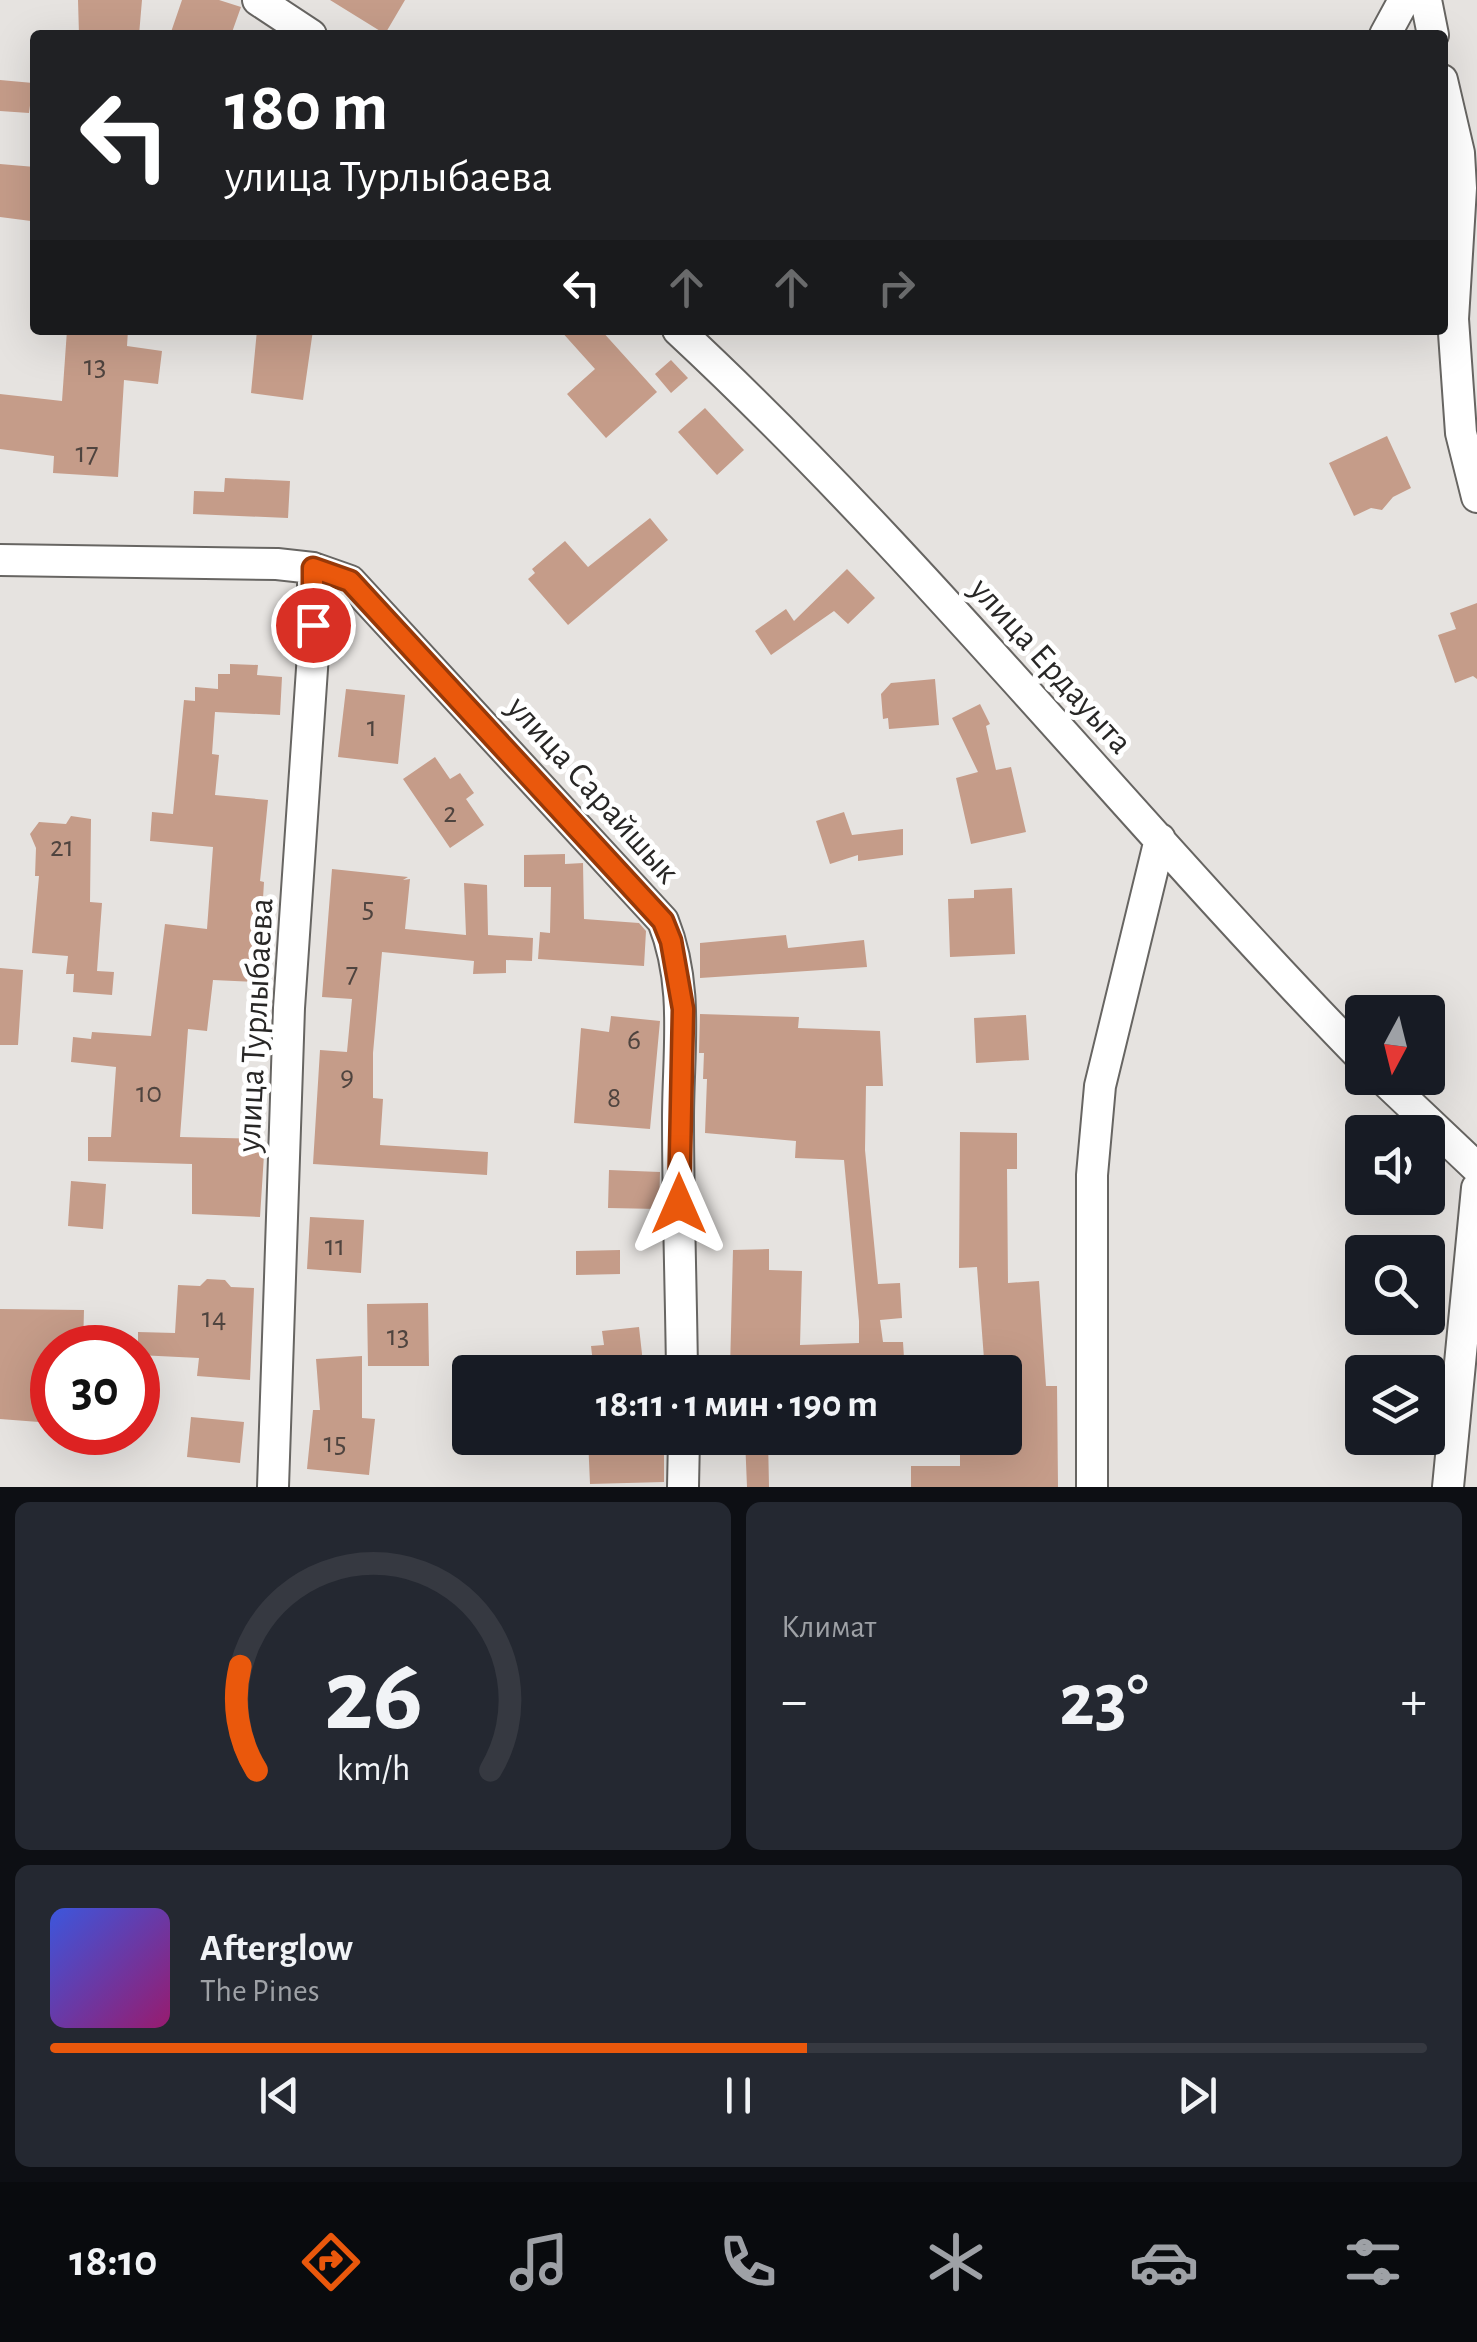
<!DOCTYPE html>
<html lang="ru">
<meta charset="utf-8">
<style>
body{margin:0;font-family:"Alegreya Sans",sans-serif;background:#242831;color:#f1f3f6;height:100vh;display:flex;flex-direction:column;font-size:38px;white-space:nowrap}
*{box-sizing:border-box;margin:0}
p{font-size:32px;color:#9ea1a6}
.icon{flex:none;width:55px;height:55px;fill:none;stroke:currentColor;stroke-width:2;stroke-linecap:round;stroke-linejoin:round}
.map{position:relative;height:1487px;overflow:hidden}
.panel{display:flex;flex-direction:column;gap:15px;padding:15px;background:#0d0f14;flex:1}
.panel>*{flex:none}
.top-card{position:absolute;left:30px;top:30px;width:1418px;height:305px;border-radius:10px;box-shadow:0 10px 40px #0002;background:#202124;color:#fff;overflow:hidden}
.needle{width:65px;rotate:187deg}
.controls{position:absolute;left:1345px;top:995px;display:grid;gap:20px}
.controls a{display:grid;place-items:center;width:100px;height:100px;border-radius:10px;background:#171b24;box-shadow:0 10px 40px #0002;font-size:50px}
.speed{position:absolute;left:30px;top:1325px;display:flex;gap:20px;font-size:50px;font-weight:700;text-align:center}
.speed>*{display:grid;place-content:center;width:130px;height:130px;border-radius:50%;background:#171b24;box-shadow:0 10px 40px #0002;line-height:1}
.speed .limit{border:15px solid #d22;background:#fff;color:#111}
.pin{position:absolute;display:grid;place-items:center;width:85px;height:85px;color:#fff;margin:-42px;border:5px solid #fff;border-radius:50%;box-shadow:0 2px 10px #0007}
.me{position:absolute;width:110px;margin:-55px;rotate:0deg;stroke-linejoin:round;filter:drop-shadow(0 0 8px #0008)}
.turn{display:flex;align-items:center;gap:35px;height:210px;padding:0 30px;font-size:45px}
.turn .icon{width:130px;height:130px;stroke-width:2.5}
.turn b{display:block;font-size:70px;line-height:85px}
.lanes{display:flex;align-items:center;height:95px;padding:0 30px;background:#0003;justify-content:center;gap:50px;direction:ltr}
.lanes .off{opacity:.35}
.big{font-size:75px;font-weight:600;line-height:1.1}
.panel .card{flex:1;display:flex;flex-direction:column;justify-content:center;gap:15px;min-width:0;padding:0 35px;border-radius:15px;background:#242831}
.panel .dial{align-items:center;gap:0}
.dial svg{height:260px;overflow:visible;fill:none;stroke:#363941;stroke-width:7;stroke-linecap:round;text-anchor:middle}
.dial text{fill:#f1f3f6;stroke:none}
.song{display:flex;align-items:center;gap:30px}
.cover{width:120px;height:120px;border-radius:15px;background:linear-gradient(135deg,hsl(230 70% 55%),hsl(320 70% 35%))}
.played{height:10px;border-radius:5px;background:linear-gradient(90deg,#ea580c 55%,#363941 55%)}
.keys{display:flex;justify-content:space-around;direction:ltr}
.heat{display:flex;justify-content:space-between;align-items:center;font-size:55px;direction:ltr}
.panel .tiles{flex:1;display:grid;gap:15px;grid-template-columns:1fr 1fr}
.card:last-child{grid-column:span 2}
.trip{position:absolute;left:452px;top:1355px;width:570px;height:100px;border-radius:10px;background:#171b24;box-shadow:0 10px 40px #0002;font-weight:600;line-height:100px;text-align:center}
.dock{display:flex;height:160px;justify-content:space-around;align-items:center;background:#090b0e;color:#9ea1a6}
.dock .icon{width:70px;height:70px}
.dock .selected{color:#ea580c}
.dock b{font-size:45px;color:#f1f3f6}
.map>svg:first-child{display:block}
.building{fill:#c59c89}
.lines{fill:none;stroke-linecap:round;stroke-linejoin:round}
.street-casing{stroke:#676562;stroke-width:34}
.street{stroke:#fff;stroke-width:30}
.route-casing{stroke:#983908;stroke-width:25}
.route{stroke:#ea580c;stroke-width:18}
.labels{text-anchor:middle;stroke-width:10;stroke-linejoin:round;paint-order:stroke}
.number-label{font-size:30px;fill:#4f443f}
.street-label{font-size:35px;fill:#282726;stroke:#fff}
</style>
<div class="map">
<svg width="1477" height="1487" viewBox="0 0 1477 1487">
<rect width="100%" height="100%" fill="#e6e3e0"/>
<path class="building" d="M 78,0 L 142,0 L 139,35 L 79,35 Z
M 182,0 L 219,0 L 241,7 L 231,35 L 170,35 Z
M 330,0 L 405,0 L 385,34 Z
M 0,80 L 33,83 L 29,113 L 0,111 Z
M 0,164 L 35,167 L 31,221 L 0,217 Z
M 67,330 L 128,330 L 127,346 L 162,351 L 158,384 L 124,380 L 118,477 L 53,473 L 54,456 L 0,449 L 0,394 L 62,401 Z
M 257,330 L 313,330 L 303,400 L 251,393 Z
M 560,330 L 601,330 L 657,392 L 606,438 L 567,394 L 595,369 Z
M 671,360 L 688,378 L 671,393 L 655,374 Z
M 705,408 L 744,450 L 717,475 L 678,432 Z
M 1387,436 L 1411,488 L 1393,497 L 1382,510 L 1371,508 L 1354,516 L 1329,463 Z
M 225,478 L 290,481 L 288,518 L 193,514 L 194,491 L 224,492 Z
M 650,518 L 668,540 L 568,625 L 528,579 L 535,573 L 532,569 L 565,541 L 588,567 Z
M 847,569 L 875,598 L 848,624 L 834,611 L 771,655 L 755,631 L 786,609 L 794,621 Z
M 1477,603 L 1477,679 L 1473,676 L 1455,683 L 1438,635 L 1456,629 L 1450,613 Z
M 230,664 L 258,665 L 257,675 L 282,677 L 280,715 L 215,712 L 212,754 L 219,755 L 215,795 L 268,800 L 260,881 L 264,882 L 258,982 L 213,980 L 207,1031 L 188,1029 L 180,1137 L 265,1139 L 260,1217 L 192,1214 L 192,1164 L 88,1161 L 88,1137 L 111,1137 L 116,1067 L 71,1062 L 73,1037 L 91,1039 L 92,1032 L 151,1036 L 165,924 L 207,929 L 213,847 L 150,841 L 152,812 L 173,814 L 184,700 L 195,701 L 195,687 L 218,689 L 218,674 L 230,674 Z
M 935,679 L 939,725 L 889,729 L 888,718 L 883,719 L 881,694 L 891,683 Z
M 346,689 L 405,695 L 398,764 L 338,757 Z
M 980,704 L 990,724 L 986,726 L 996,770 L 1011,767 L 1026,832 L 971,844 L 956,778 L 978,772 L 952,718 Z
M 435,757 L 450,779 L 460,773 L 474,793 L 466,799 L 484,825 L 450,848 L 403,779 Z
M 844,812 L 852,835 L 903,829 L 903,855 L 858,861 L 858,855 L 830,864 L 816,821 Z
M 71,816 L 91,819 L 90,902 L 102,903 L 97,971 L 114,972 L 112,995 L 73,992 L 74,974 L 66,974 L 68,956 L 32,953 L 39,876 L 35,876 L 36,848 L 30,834 L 39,822 L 66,824 Z
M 565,854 L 565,864 L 583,863 L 584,919 L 639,923 L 646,931 L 644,966 L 538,959 L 540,932 L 550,933 L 551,887 L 524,887 L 524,855 Z
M 332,869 L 408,877 L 403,880 L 410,879 L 405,929 L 466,935 L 464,883 L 487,885 L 488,935 L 533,938 L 532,961 L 506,960 L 506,973 L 473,974 L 474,961 L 382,952 L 373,1053 L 373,1098 L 383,1099 L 380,1145 L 488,1152 L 487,1175 L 313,1164 L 320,1050 L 347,1052 L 352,999 L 322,997 Z
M 1012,888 L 1015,954 L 950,957 L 948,899 L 974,898 L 974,890 Z
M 786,935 L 788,948 L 864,940 L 867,967 L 700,978 L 700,943 Z
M 0,968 L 23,970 L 18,1045 L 0,1045 Z
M 700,1014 L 799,1017 L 798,1028 L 880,1031 L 883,1086 L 866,1086 L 865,1150 L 878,1284 L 900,1283 L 902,1318 L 880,1320 L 883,1342 L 903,1342 L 904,1358 L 828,1367 L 730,1370 L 733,1250 L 769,1249 L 769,1270 L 802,1271 L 800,1345 L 859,1343 L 859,1321 L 844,1160 L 795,1158 L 796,1141 L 705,1133 L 707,1079 L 703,1079 L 704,1053 L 699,1053 Z
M 1026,1015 L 1029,1060 L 976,1063 L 974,1018 Z
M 611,1016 L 660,1021 L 650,1129 L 574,1123 L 581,1028 L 609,1032 Z
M 960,1132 L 1017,1133 L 1017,1169 L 1007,1169 L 1008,1283 L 1039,1281 L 1046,1386 L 1057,1386 L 1058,1487 L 911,1487 L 911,1466 L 960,1466 L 960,1438 L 1005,1438 L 1005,1372 L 985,1372 L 977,1267 L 959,1268 Z
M 609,1170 L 660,1172 L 659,1209 L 608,1208 Z
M 71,1181 L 106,1184 L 103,1229 L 68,1226 Z
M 310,1217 L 364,1220 L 361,1273 L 307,1269 Z
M 620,1250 L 620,1274 L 576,1275 L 576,1251 Z
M 207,1279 L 225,1280 L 231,1287 L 254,1288 L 250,1380 L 197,1376 L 199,1358 L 138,1355 L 138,1332 L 175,1333 L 178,1285 L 200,1286 Z
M 428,1303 L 429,1366 L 368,1366 L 367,1304 Z
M 0,1309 L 84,1310 L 83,1348 L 52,1348 L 52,1423 L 0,1419 Z
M 639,1327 L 644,1372 L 594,1372 L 591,1346 L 604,1345 L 602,1331 Z
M 362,1356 L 362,1418 L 375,1419 L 369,1475 L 307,1469 L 313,1410 L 320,1410 L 316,1359 Z
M 191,1417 L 244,1422 L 240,1463 L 187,1457 Z
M 588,1438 L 664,1438 L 664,1482 L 590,1484 Z
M 745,1438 L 768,1438 L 769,1487 L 747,1487 Z"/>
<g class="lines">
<g class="street-casing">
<path id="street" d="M 258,0 L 311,35
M 1426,0 L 1433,35
M 1385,35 L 1404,0
M 1442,80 L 1459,153 L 1461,188 L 1453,319 L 1461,433 L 1477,497
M 678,330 C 922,557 1130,820 1362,1058
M 0,560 L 277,564 L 313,568 L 350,581 L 663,921 C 689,986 678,1050 678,1119 C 678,1203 681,1288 682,1372
M 1382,1078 L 1477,1168
M 273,1487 L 289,1008 L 313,654 L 313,568
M 683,1487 L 684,1438
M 1092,1487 L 1092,1175 L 1100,1086 L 1160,839
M 1448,1487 L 1477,1188"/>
</g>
<use href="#street" class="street"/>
</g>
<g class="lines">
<g class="route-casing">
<path id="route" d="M 313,625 L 313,568 L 350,581 L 663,921 L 671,941 L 683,1009 L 679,1204"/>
</g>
<use href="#route" class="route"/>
</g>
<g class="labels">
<g class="number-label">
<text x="95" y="375">13</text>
<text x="87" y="462">17</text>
<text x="372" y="736">1</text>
<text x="450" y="822">2</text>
<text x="62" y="856">21</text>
<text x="368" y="917">5</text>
<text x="352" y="982">7</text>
<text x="634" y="1049">6</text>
<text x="347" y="1086">9</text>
<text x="149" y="1102">10</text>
<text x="614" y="1107">8</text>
<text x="335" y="1255">11</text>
<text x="214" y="1327">14</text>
<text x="398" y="1345">13</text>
<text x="335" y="1452">15</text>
</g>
<g class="street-label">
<text transform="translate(1052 665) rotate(48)" y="12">улица Ердауыта</text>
<text transform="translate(594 789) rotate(48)" y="12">улица Сарайшык</text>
<text transform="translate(254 1025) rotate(-87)" y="12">улица Турлыбаева</text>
</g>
</g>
</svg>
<div class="controls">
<a><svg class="needle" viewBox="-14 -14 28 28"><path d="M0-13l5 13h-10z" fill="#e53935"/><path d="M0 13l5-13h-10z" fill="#9ea1a6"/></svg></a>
<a><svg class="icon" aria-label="sound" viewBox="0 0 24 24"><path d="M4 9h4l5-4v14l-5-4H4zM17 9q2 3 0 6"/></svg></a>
<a><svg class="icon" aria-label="search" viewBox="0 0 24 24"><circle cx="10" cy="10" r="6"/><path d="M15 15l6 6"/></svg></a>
<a><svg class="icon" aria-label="layers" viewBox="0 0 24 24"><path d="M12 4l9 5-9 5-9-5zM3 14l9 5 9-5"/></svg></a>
</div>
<div class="speed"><div class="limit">30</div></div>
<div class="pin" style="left:313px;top:625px;background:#d93025"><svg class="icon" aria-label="arrive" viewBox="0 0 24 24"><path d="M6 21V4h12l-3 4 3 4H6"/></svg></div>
<svg class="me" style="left:679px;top:1204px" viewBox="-20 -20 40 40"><path d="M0-17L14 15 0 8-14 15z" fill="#ea580c" stroke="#fff" stroke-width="4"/></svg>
<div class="trip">18:11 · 1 мин · 190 m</div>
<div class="top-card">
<div class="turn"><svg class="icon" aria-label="left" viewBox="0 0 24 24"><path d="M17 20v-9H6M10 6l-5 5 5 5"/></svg><div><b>180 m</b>улица Турлыбаева</div></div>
<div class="lanes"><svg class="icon" aria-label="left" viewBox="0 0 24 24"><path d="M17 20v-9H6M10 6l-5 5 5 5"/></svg><svg class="icon off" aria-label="ahead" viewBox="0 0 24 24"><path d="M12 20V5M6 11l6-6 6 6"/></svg><svg class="icon off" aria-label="ahead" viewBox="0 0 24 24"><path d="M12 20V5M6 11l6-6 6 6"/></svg><svg class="icon off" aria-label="right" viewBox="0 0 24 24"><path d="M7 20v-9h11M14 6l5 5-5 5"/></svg></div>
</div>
</div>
<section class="panel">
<div class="tiles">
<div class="card dial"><svg viewBox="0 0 100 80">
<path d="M14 69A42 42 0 1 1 86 69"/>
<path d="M14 69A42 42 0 0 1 9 37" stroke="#ea580c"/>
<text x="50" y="56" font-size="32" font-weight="700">26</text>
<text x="50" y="72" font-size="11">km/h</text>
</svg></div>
<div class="card"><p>Климат</p>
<div class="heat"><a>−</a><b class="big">23°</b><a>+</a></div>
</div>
<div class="card">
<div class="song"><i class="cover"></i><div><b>Afterglow</b><p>The Pines</p></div></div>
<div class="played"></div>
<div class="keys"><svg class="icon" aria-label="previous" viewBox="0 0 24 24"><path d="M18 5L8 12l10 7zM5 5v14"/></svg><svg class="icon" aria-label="pause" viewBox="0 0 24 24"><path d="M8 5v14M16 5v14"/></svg><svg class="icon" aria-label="next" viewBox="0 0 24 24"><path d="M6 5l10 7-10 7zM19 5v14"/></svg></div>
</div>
</div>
</section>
<nav class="dock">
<b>18:10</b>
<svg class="icon selected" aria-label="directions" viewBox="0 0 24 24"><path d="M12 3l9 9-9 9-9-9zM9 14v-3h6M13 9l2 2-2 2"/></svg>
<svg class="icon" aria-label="music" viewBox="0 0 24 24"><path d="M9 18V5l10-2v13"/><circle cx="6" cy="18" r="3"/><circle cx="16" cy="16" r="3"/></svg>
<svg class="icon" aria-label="phone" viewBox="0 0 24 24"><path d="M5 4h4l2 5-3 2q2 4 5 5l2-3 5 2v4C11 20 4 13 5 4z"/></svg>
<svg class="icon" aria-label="climate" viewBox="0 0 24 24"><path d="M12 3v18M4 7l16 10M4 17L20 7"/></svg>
<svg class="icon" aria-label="car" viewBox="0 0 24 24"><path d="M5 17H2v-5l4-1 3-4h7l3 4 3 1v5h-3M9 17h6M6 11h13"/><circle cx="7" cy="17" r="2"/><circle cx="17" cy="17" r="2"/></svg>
<svg class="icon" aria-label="filters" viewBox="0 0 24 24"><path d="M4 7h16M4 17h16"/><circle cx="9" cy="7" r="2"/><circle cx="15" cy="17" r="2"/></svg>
</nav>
